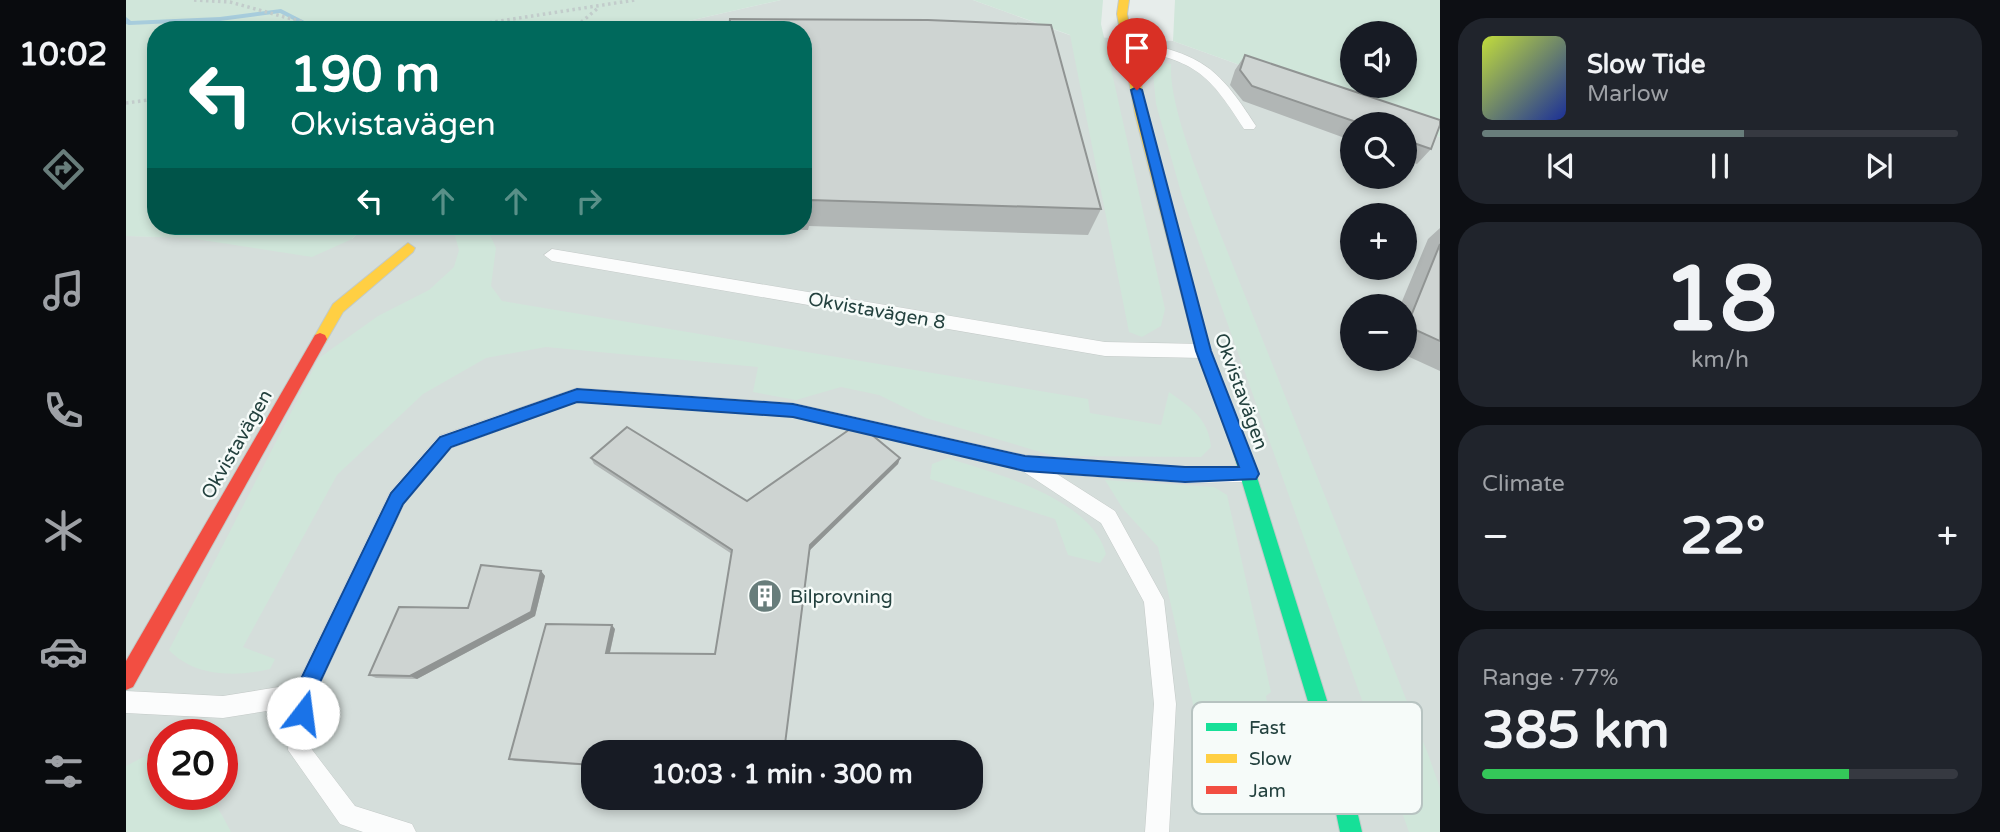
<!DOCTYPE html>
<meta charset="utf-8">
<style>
body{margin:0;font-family:"Varela Round",sans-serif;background:#20242c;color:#f1f3f6;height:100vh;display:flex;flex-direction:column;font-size:26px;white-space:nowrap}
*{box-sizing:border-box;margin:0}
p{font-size:23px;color:#9ea1a6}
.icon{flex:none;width:38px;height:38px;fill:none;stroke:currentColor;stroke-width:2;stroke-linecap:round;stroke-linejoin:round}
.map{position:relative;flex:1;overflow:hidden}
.side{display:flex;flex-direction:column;gap:18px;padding:18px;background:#0d0f14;width:560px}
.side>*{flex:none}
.hud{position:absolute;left:21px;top:21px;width:665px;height:214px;border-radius:28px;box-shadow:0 4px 10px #0003;background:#00695c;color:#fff;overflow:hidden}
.tools{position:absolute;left:1214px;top:21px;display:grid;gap:14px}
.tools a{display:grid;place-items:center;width:77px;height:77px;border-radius:50%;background:#171b24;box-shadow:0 4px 10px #0003;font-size:35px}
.speed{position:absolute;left:21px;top:719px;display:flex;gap:14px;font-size:35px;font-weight:700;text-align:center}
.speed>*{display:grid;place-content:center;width:91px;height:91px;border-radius:50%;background:#171b24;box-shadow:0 4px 10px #0003;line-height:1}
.speed .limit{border:10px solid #d22;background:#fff;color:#111}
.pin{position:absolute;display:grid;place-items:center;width:60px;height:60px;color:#fff;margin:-72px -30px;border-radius:50% 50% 50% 0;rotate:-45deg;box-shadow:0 0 7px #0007}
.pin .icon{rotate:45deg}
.me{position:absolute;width:77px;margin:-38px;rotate:15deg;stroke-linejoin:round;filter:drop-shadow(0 0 5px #0008)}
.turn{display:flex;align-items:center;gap:24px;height:147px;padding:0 28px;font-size:32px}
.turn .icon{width:91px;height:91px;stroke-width:2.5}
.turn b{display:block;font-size:49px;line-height:60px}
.lanes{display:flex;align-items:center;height:66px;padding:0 28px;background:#0003;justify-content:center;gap:35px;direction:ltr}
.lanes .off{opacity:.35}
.big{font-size:52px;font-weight:700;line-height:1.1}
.side .tile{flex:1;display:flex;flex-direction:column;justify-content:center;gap:10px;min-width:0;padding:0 24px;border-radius:28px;background:#20242c}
.side .dial{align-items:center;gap:0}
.dial b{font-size:91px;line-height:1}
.song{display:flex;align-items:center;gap:21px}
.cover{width:84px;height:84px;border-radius:10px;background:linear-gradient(135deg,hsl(70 70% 55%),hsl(230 70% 35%))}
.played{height:7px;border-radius:4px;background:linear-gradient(90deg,#687d7b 55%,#363941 55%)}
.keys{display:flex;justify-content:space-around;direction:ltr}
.heat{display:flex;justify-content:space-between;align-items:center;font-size:38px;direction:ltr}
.charge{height:10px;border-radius:5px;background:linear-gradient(90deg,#34c759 77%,#363941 0)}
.trip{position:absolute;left:455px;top:740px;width:402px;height:70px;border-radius:28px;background:#171b24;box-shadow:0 4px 10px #0003;font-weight:700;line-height:70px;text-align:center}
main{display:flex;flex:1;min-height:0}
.menu{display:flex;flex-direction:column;width:126px;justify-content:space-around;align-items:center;background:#090b0e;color:#9ea1a6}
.menu .icon{width:49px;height:49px}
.menu .active{color:#687d7b}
.menu b{font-size:32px;color:#f1f3f6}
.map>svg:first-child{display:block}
.built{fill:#d5dedb;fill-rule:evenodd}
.green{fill:#d0e6da;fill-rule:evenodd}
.water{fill:#a7ccdc}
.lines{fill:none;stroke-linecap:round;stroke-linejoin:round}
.stream{fill:#a7ccdc;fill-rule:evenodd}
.lane-casing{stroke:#c4cac8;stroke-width:1}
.fast-casing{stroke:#c2cac8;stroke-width:2}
.slow-casing{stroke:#c2cac8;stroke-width:2}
.jam-casing{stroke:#c2cac8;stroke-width:2}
.path{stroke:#c2cccb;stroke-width:3.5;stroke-dasharray:2.5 3.5;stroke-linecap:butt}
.lane{fill:#fbfcfc;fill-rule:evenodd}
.fast{fill:#16e098;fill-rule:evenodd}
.slow{fill:#ffcf43;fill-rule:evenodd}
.jam{fill:#f24e42;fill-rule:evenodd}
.wall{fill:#b1b6b5}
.shaded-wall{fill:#909493}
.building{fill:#ced4d2;stroke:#909493;stroke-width:2}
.route{fill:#1a73e8;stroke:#114b97;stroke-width:2}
.labels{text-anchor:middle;stroke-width:5;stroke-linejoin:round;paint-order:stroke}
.street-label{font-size:19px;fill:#23413e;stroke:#f6fbf9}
.poi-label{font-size:19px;fill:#23413e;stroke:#f6fbf9;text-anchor:start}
.key{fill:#f6fbf9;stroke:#b7c3c1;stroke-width:2}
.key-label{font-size:19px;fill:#23413e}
</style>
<main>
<nav class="menu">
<b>10:02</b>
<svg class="icon active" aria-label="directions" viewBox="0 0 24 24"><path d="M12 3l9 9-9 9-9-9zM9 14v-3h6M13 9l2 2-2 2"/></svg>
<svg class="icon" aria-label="music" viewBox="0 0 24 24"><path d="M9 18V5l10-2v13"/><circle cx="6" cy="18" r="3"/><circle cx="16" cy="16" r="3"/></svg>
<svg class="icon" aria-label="phone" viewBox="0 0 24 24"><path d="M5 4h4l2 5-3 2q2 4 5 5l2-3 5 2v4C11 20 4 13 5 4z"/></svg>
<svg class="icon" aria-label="climate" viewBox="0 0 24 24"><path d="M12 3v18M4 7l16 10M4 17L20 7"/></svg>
<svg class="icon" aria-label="car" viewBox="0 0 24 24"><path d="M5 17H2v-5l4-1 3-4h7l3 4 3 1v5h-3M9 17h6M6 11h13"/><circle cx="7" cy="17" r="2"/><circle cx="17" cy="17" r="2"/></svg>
<svg class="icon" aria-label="filters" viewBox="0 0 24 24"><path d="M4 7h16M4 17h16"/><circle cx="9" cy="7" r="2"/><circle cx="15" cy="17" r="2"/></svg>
</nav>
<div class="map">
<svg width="1314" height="832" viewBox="0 0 1314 832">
<rect width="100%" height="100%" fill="#e7edeb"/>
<path class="built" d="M 655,0 L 847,0 L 946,36 L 1047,41 L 1314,137 L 1314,832 L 0,832 L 0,236 L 226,239 L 238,226 L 677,226 L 677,30 L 523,30 ZM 1227,124 L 1279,124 L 1279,177 L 1227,177 ZM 1227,215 L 1279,215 L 1279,268 L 1227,268 ZM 1227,306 L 1279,306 L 1279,359 L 1227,359 ZM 37,735 L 96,735 L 96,794 L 37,794 ZM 467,752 L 845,752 L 845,798 L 467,798 Z"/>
<path class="green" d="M 0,0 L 655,0 L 523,30 L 472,30 L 474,23 L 464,30 L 419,30 L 429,21 L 382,22 L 352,30 L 30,30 L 30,226 L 238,226 L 226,239 L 186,257 L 63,238 L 0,236 Z
M 847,0 L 977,0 L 975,24 L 1039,309 L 1035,326 L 1016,337 L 1003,332 L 944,35 Z
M 1049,0 L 1314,0 L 1314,137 L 1047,41 ZM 1227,33 L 1279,33 L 1279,86 L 1227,86 Z
M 1026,62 L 1045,64 C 1043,106 1072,172 1086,213 L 1302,754 L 1314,788 L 1314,832 L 1283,832 L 1056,196 L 1030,104 Z
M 322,226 L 360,226 L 370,248 L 365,286 L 376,301 L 962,399 L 964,413 L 1035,425 L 1043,392 C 1064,407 1083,419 1085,447 L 1075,457 L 928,456 L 800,418 L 753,395 L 715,387 L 670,400 L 627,392 L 632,367 L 420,347 L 360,358 L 297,394 L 211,475 L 117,647 L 149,659 L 144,669 C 109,677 69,677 43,650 L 193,358 L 252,316 L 303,290 L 328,267 L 333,250 L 327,229 Z
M 822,458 C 871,474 966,499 980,554 L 974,563 L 942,555 L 929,519 L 804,479 L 806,464 Z
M 979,480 L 1088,487 L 1101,495 L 1145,692 L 1140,696 L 1150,757 L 1142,779 L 1129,787 L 1092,772 L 1074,735 L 1032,547 L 997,509 Z
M 37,747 L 37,794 C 80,794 85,791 105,832 L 0,832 L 0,766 Z"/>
<path class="water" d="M 430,21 L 419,30 L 352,30 L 382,22 Z"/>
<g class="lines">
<path class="stream" d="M 155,9 L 196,30 L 187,30 L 154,13 L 94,21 L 3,25 L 0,24 L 0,17 L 5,21 L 94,17 Z"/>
<g class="lane-casing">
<path id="lane" d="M 1002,39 C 1074,55 1090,63 1130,126 L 1128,129 L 1118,129 C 1079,67 1068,63 998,46 L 998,40 Z
M 426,249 L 979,342 L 1077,344 L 1085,351 L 1077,358 L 979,356 L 426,261 L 418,255 Z
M 451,388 L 667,403 L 899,455 L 1059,467 L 1124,466 L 1130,468 L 1133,474 L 1130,480 L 1124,482 L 1059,483 L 931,474 L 989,511 L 1038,600 L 1050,704 L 1043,832 L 1019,832 L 1028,704 L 1018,602 L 975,523 L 895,470 L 667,417 L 451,402 L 325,448 L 278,504 L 189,695 L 184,747 L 229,806 L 286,824 L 290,832 L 237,832 L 214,824 L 162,750 L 166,707 L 97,718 L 0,713 L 0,691 L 97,696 L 171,684 L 264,492 L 313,436 Z"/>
</g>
<g class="fast-casing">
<path id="fast" d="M 1113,438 L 1119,440 L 1121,445 L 1218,755 L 1236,832 L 1214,832 L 1198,755 L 1105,445 L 1107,440 Z"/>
</g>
<g class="slow-casing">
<path id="slow" d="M 993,0 L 1003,0 L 1001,14 L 1021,114 L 1084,351 L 1121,445 L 1119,450 L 1113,452 L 1107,450 L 1105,445 L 1070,351 L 1009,114 L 991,14 Z
M 282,243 L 289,248 L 287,252 L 217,312 L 199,343 L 189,343 L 187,339 L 207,304 Z"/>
</g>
<g class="jam-casing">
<path id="jam" d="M 194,333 L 199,335 L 201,339 L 199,343 L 7,687 L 0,690 L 0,661 L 189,335 Z"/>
</g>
<path class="path" d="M 68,0 L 104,2 L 206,30
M 316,30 L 509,0
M 446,30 L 472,8
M 0,103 L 30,99"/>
<use href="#lane" class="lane"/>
<use href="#fast" class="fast"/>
<use href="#slow" class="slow"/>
<use href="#jam" class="jam"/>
</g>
<path class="wall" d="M 677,30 L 975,209 L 962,235 L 683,226 L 682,230 L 522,226 L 677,226 Z
M 1119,55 L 1314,120 L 1314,125 L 1305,149 L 1291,164 L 1279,160 L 1279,124 L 1227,124 L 1227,141 L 1117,101 L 1104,85 L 1109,70 Z
M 1314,228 L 1314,371 L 1279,355 L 1279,306 L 1274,306 L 1302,239 Z
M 465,458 L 621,501 L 774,458 L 772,464 L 684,550 L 658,752 L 467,752 L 467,766 L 389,761 L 383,759 L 489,629 L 484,653 L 589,654 L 606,554 L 468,464 Z
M 415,571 L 419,576 L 409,616 L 291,679 L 250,678 L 243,675 L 342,608 Z"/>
<path class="shaded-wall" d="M 774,458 L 772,464 L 684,550 L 684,545 Z
M 415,571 L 419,576 L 409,616 L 291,679 L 284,676 Z
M 486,625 L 489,629 L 483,656 L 480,653 Z"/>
<path class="building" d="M 604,19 L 802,20 L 925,25 L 975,209 L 684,200 L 683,204 L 677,204 L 677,30 L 603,30 Z
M 1119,55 L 1314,120 L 1314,125 L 1305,149 L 1279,140 L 1279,124 L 1236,124 L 1126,86 L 1114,70 Z
M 1314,244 L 1314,341 L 1281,326 Z
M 501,427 L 621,501 L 727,427 L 740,430 L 774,458 L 684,545 L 658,752 L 467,752 L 467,765 L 383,759 L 420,624 L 486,625 L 480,653 L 589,654 L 606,550 L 465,458 Z
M 355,565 L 415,571 L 405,612 L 284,676 L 243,675 L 273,607 L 342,608 Z"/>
<path class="route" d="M 1011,87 L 1016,90 L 1085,351 L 1133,474 L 1130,479 L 1059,482 L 899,471 L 667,417 L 451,402 L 325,447 L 277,504 L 188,695 L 184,720 L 177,723 L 170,720 L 167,713 L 171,687 L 265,493 L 314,437 L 451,389 L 667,404 L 899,456 L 1059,467 L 1113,467 L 1070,351 L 1005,90 Z"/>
<defs>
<g id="building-disc" transform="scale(1.75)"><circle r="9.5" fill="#687d7b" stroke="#f6fbf9"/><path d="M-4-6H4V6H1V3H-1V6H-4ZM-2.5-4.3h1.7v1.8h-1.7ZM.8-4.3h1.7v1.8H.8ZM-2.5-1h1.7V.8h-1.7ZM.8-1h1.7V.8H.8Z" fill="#fff"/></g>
</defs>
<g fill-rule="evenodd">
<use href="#building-disc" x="639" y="596"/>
</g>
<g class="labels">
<g class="street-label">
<text transform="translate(751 310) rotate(10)" y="7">Okvistavägen 8</text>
<text transform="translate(1116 391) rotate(70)" y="7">Okvistavägen</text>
<text transform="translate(110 444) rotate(-60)" y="7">Okvistavägen</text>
</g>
<g class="poi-label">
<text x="664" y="603">Bilprovning</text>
</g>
</g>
<rect x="1066" y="702" width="230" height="112" rx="10" class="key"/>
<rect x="1080" y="723" width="31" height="8" fill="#16e098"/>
<rect x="1080" y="754" width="31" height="9" fill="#ffcf43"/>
<rect x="1080" y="786" width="31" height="8" fill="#f24e42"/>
<g class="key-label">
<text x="1123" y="734">Fast</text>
<text x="1123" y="765">Slow</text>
<text x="1123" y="797">Jam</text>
</g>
</svg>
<div class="tools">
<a><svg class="icon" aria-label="sound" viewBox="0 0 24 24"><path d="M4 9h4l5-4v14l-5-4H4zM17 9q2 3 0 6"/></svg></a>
<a><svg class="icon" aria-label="search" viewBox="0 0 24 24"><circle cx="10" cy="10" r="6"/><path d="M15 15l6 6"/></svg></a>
<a>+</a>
<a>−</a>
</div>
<div class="speed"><div class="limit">20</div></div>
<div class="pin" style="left:1011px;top:90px;background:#d93025"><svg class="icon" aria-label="arrive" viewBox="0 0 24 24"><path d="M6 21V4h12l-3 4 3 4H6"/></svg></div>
<svg class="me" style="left:177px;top:713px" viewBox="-20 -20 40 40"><circle r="19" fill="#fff"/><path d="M0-13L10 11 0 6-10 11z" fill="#1a73e8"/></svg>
<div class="trip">10:03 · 1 min · 300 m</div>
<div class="hud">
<div class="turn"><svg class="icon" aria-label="left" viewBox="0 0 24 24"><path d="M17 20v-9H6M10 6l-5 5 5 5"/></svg><div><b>190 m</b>Okvistavägen</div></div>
<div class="lanes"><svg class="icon" aria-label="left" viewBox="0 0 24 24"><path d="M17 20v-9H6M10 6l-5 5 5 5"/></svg><svg class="icon off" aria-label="ahead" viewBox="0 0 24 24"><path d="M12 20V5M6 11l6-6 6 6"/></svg><svg class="icon off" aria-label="ahead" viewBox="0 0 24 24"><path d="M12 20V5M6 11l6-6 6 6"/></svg><svg class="icon off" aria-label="right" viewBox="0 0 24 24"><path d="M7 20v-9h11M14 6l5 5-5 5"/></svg></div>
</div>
</div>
<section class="side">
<div class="tile">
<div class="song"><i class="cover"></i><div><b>Slow Tide</b><p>Marlow</p></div></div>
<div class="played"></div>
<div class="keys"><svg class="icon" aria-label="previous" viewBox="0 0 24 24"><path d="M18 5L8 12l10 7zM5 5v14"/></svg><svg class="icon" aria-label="pause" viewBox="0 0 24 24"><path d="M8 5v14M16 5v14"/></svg><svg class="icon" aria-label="next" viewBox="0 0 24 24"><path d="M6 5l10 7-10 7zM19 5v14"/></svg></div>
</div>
<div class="tile dial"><b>18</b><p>km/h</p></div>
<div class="tile"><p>Climate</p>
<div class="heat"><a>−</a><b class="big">22°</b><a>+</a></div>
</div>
<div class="tile"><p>Range · 77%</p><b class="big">385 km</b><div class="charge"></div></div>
</section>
</main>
